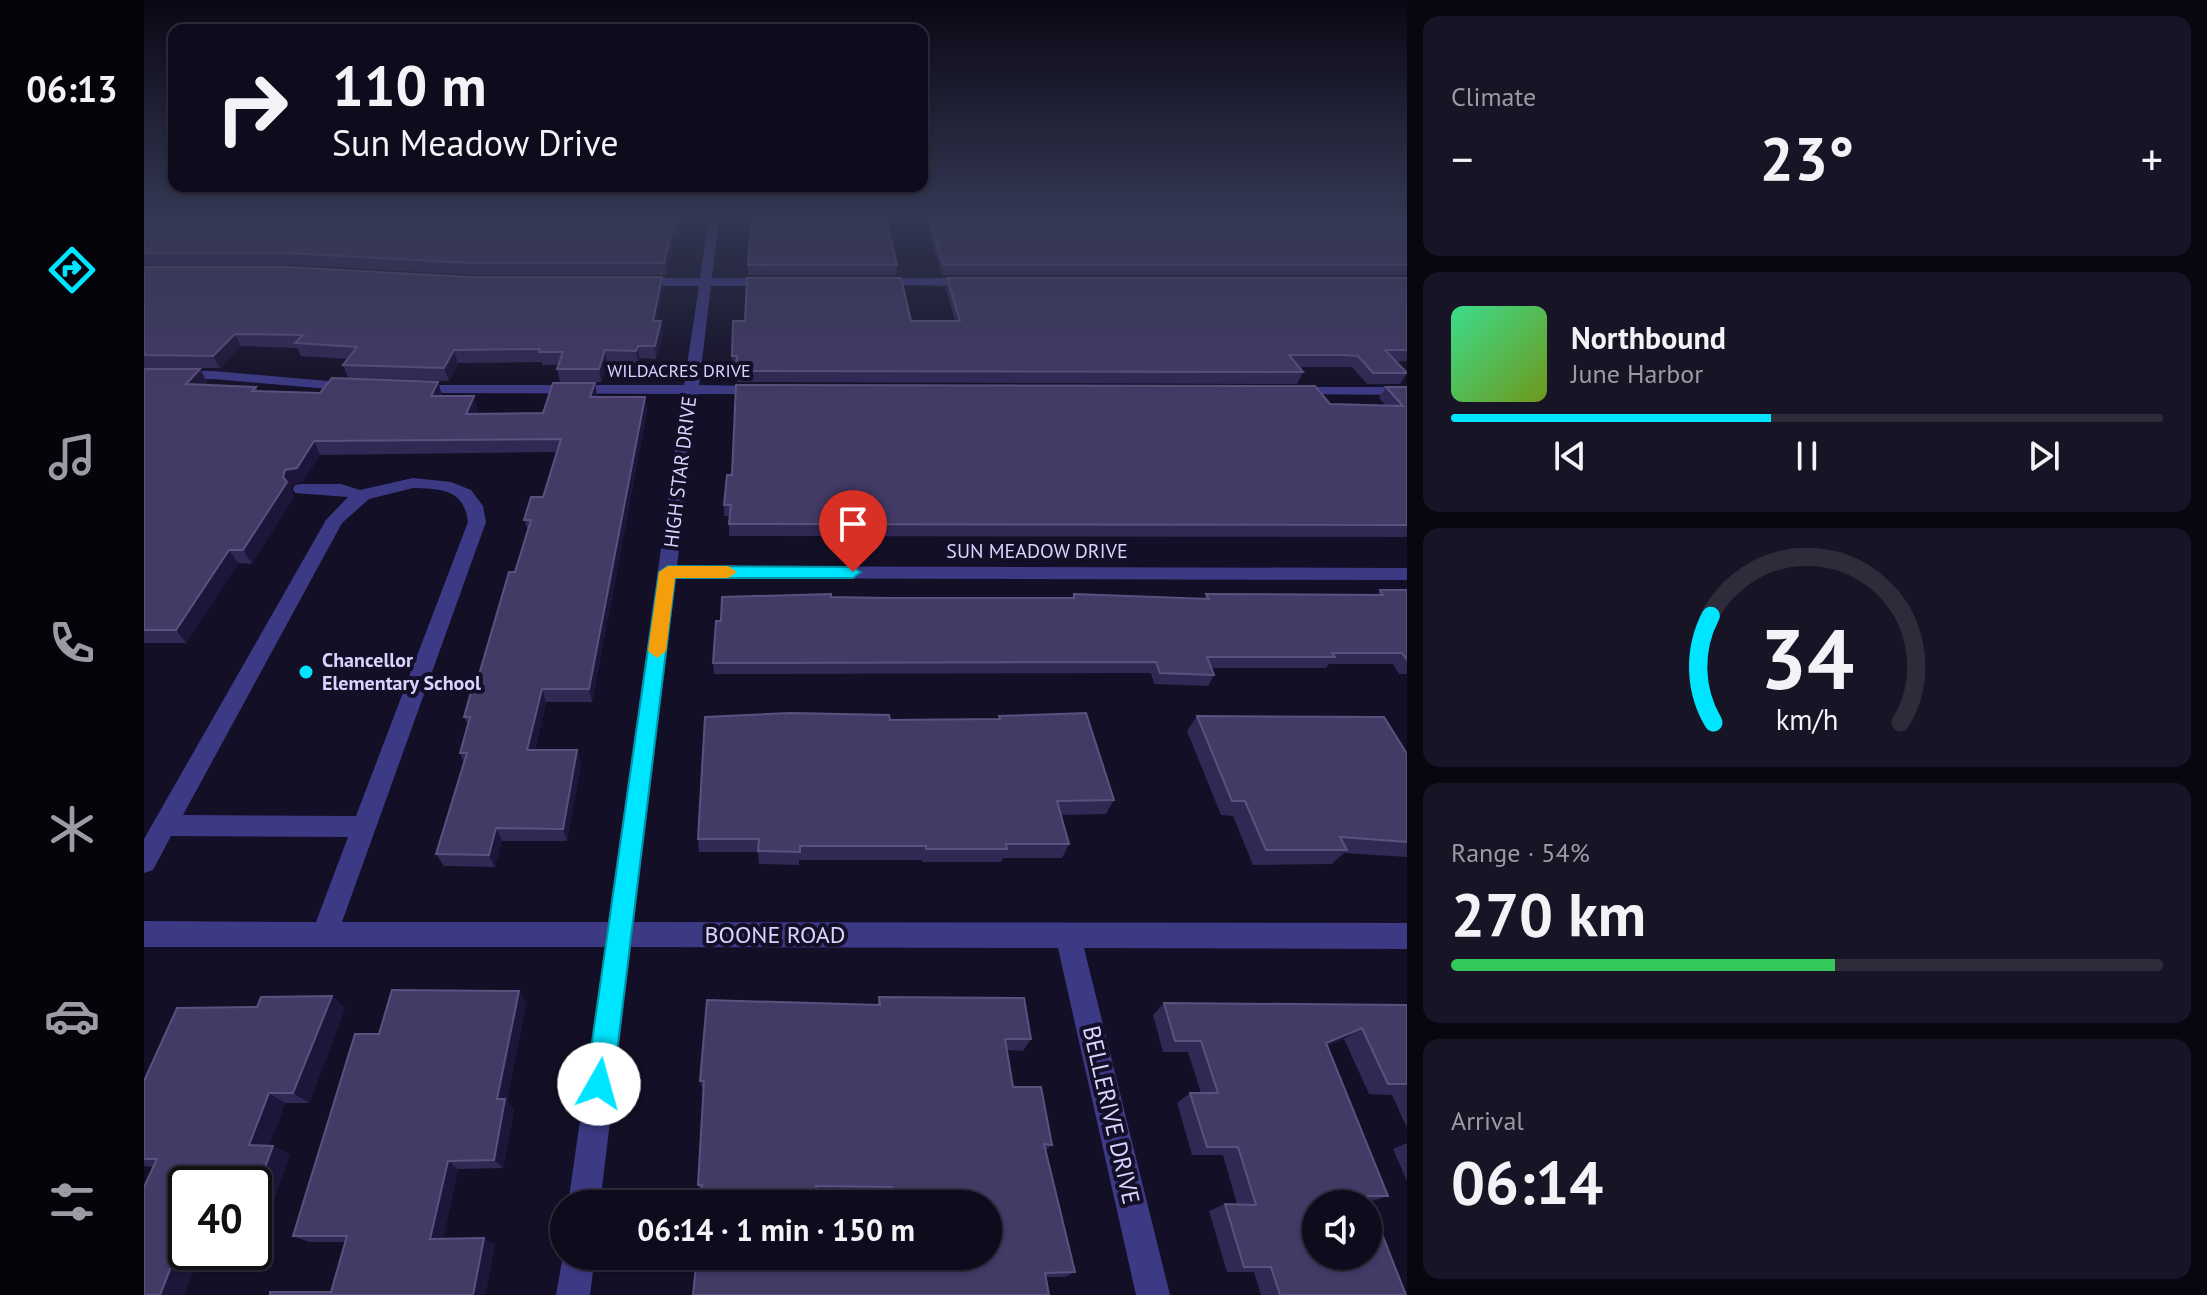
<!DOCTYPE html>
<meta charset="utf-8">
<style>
body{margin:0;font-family:"PT Sans",sans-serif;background:#171425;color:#f1f3f6;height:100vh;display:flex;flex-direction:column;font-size:30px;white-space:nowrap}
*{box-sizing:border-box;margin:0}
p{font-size:26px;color:#9b9ba3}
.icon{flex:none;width:44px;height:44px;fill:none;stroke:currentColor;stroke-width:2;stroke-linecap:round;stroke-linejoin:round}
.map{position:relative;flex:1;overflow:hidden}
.sheet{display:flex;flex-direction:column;gap:16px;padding:16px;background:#08060f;width:800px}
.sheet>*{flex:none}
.banner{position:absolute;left:24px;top:24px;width:760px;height:168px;border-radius:16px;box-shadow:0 2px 6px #0004,0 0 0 2px #2e2b3b;background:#0e0b1c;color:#f1f3f6;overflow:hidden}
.controls{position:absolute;left:1158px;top:1190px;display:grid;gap:16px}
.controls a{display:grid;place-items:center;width:80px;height:80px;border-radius:50%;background:#0e0b1c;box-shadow:0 2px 6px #0004,0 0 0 2px #2e2b3b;font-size:40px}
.speed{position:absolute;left:24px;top:1166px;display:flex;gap:16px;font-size:40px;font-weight:700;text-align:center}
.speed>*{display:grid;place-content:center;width:104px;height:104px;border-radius:50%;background:#0e0b1c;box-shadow:0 2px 6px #0004,0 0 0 2px #2e2b3b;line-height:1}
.speed .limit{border:4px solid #111;border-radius:12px;background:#fff;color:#111}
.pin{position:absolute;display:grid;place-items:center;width:68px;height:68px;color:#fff;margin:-82px -34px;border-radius:50% 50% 50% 0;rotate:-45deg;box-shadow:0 0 8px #0007}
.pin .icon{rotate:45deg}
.me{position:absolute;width:88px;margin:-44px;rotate:7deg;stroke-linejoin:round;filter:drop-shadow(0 0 6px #0008)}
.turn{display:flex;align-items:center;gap:28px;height:168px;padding:0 32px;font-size:36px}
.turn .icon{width:104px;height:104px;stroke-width:2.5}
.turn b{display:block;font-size:56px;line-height:68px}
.big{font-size:60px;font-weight:600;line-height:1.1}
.sheet .tile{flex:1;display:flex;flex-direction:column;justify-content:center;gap:12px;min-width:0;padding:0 28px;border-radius:16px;background:#171425}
.sheet .dial{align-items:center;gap:0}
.dial svg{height:208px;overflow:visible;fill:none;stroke:#2e2b3b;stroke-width:7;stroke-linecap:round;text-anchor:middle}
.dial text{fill:#f1f3f6;stroke:none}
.song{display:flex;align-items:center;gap:24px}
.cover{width:96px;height:96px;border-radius:12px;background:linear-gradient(135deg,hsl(150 70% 55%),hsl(80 70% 35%))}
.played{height:8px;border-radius:4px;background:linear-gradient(90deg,#00e5ff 45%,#2e2b3b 45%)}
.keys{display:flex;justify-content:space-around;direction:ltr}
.heat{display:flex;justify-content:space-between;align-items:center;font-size:44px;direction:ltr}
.charge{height:12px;border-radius:6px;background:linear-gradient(90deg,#34c759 54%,#2e2b3b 0)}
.trip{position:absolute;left:406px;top:1190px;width:452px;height:80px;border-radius:40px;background:#0e0b1c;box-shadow:0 2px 6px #0004,0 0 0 2px #2e2b3b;font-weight:600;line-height:80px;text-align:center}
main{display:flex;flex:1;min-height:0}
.dock{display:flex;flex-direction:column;width:144px;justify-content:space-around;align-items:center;background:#06040b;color:#9b9ba3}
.dock .icon{width:56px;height:56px}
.dock .on{color:#00e5ff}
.dock b{font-size:36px;color:#f1f3f6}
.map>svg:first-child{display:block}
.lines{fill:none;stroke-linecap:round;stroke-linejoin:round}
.minor{fill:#3d3a85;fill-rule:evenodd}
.wall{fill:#312854}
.shaded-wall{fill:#1d163a}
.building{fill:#433a66;stroke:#5a527e;stroke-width:2;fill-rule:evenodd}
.route{fill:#00e5ff;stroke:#0095a6;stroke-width:2}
.slow{fill:#f59e0b}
.poi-dot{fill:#00e5ff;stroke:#130f26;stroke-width:3}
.labels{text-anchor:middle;stroke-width:8;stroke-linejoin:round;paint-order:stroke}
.far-street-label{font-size:18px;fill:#d9d4ff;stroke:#130f26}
.street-label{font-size:20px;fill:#d9d4ff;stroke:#130f26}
.poi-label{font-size:20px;font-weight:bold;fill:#d9d4ff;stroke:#130f26;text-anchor:start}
.near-street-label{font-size:24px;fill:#d9d4ff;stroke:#130f26}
</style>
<main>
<nav class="dock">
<b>06:13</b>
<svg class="icon on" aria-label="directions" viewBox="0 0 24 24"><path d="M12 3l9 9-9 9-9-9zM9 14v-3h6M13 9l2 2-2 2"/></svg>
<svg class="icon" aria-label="music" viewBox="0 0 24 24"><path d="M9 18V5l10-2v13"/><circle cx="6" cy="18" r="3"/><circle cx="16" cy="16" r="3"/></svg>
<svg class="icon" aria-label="phone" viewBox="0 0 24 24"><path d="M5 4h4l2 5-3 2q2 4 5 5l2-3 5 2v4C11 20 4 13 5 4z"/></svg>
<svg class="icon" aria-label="climate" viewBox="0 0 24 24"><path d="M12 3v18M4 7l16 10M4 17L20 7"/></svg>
<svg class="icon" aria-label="car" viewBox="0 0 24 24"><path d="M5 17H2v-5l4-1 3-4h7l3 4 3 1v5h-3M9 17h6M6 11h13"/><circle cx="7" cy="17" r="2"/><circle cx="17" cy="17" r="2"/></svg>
<svg class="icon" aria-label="filters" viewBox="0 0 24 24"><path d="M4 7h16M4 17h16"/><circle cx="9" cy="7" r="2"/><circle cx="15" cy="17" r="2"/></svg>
</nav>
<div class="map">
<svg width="1263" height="1295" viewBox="0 0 1263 1295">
<rect width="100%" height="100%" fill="#130f26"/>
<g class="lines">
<path class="minor" d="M 565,215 L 575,215 L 568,278 L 628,278 L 634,282 L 628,286 L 567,286 L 555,385 L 619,386 L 626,390 L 619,394 L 554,394 L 533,566 L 1263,568 L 1263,580 L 532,578 L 490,922 L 1263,923 L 1263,949 L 940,948 L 1026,1295 L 992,1295 L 914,948 L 487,947 L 456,1204 L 424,1204 L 461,947 L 0,947 L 0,921 L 172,922 L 204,837 L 27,836 L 9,870 L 0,873 L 0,839 L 182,520 L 204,497 L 151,493 L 149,489 L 151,485 L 157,484 L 197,484 L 216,490 L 269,478 L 307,482 L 327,490 L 339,506 L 342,522 L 198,922 L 464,922 L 539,394 L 271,393 L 264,389 L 271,385 L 540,385 L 555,286 L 492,286 L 486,282 L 492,278 L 556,278 ZM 269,488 C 298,489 320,489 324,522 L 212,816 L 39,815 L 198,523 L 225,499 Z
M 732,278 L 828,278 L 834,282 L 828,286 L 728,285 L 726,282 Z
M 0,371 L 69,371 L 207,383 L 214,387 L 207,391 L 69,379 L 0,379 Z
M 1147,387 L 1263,387 L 1263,395 L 1142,394 L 1142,388 Z
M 420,1250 L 420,1256 L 451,1256 L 446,1295 L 412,1295 Z"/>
</g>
<path class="wall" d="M 0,215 L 540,215 L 536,235 L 531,235 L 522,275 L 330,275 L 148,265 L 0,265 Z
M 780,215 L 1263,215 L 1263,275 L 798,275 Z
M 604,265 L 753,265 L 752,275 L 604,275 Z
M 0,267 L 519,289 L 513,321 L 517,321 L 519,334 L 512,359 L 495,358 L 494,364 L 463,363 L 457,382 L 416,382 L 413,369 L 414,365 L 398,365 L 398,362 L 314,363 L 305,381 L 204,378 L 199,365 L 203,359 L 157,356 L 153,348 L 97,346 L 76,368 L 0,368 Z
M 803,278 L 1263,278 L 1263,361 L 1252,362 L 1263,373 L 1256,384 L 1223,384 L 1208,367 L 1154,367 L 1159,372 L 1153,384 L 593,382 L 592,367 L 589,367 L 588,356 L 767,321 L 811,321 L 802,289 Z
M 0,369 L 56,369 L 63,382 L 61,385 L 112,387 L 114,391 L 176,393 L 294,382 L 297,396 L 334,409 L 332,414 L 399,413 L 451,383 L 452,397 L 501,397 L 503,411 L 448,702 L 402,702 L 391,750 L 433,750 L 437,763 L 423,841 L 358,841 L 351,867 L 300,866 L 292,854 L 320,763 L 316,753 L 324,725 L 320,717 L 371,572 L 384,531 L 380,520 L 399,497 L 413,452 L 176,455 L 159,481 L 148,484 L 147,489 L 150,496 L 108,564 L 94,563 L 42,643 L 0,643 Z
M 1242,387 L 1263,387 L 1263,537 L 585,536 L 585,516 L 580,516 L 580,505 L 588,475 L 1186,404 L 1242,406 L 1235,398 Z
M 1236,590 L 1263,590 L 1263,674 L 1255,674 L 1249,664 L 1185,664 L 1182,668 L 1068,668 L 1070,675 L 1064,686 L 1010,684 L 1007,673 L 570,674 L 569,663 L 577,621 L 687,597 L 746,598 L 928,598 L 930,594 L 1060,599 L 1062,594 L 1233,595 Z
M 855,716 L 970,800 L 962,814 L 917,815 L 925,844 L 918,858 L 859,858 L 857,862 L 778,862 L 778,860 L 655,860 L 655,865 L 615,864 L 614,852 L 555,852 L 554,839 L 746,720 L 854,719 Z
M 1053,716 L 1263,754 L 1263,857 L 1200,853 L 1188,864 L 1109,865 L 1089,816 L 1077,815 L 1043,731 Z
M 188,996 L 201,1008 L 165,1103 L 141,1103 L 125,1146 L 146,1154 L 120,1227 L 110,1227 L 110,1184 L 42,1184 L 42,1252 L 56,1252 L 40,1295 L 9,1167 L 0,1166 L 0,1081 L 113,1007 Z
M 735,997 L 887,1039 L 879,1051 L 863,1050 L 869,1087 L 908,1145 L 902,1150 L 931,1272 L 921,1277 L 901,1277 L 672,1263 L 751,1266 L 750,1256 L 844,1256 L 844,1204 L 745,1204 L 744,1194 L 556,1192 L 554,1185 L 559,1091 L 556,1081 L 733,1005 Z
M 382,1003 L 363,1101 L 370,1109 L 359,1168 L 314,1169 L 299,1239 L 351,1244 L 341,1295 L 126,1295 L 187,1292 L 201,1242 L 165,1242 L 149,1236 L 235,1034 Z
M 1020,1003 L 1263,1005 L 1263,1128 L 1248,1095 L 1225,1094 L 1200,1039 L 1183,1046 L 1244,1196 L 1225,1202 L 1262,1295 L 1117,1295 L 1110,1272 L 1083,1272 L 1065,1211 L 1081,1204 L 1093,1204 L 1079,1155 L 1048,1155 L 1033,1103 L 1046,1093 L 1057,1093 L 1044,1052 L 1019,1052 L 1009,1015 Z
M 1263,1143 L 1263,1181 L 1249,1149 Z"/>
<path class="shaded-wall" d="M 537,215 L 540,215 L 536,235 L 535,223 Z
M 530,223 L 531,235 L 522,275 L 520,263 Z
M 518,277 L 519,289 L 511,334 L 509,321 Z
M 517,321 L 519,334 L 512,359 L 511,346 Z
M 91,334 L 97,346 L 76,368 L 69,356 Z
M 494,346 L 495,358 L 494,364 L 492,351 Z
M 310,350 L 314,363 L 305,381 L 300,368 Z
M 461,350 L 463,363 L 457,382 L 455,369 Z
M 56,369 L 63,382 L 49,397 L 42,384 Z
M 294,382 L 298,395 L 291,409 L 287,396 Z
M 451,383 L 453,396 L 448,410 L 446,397 Z
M 330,396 L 334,409 L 326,427 L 322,414 Z
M 501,397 L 503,411 L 448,702 L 445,689 Z
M 170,441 L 176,455 L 159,481 L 148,484 L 147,489 L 150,496 L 108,564 L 99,550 L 139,477 L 141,470 Z
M 85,550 L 94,563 L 42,643 L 32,630 Z
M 398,689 L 402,702 L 388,763 L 383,750 Z
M 433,750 L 437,763 L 423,841 L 419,829 Z
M 352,828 L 358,841 L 351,867 L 345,855 Z
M 375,991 L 382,1003 L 363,1101 L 370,1109 L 359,1168 L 350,1160 L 353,1099 Z
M 188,996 L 201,1008 L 165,1103 L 149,1093 Z
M 1218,1028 L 1200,1039 L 1165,1054 L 1182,1043 Z
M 125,1093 L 141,1103 L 122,1154 L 105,1145 Z
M 129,1146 L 146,1154 L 120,1227 L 110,1224 L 110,1197 Z
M 304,1161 L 314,1169 L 298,1244 L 286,1239 Z
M 42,1229 L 42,1252 L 56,1252 L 40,1295 L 16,1295 Z
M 340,1238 L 351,1244 L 341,1295 L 329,1295 Z"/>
<path class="building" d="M 0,215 L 537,215 L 535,223 L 530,223 L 520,263 L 327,263 L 143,253 L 0,253 Z
M 608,215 L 741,215 L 753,265 L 604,265 Z
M 784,215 L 1263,215 L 1263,265 L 799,265 Z
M 0,267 L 143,267 L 327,277 L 518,277 L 509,321 L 517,321 L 511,346 L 494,346 L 492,351 L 461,350 L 455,369 L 413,369 L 419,352 L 395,352 L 396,349 L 310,350 L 300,368 L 199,365 L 213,347 L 151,343 L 159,335 L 91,334 L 69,356 L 0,355 Z
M 603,278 L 757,278 L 767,321 L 816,321 L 803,278 L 1263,278 L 1263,350 L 1241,350 L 1263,373 L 1229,373 L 1214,356 L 1202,355 L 1145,355 L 1159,372 L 592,371 L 593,356 L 588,356 L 589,321 L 601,321 Z
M 0,369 L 56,369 L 42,384 L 112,387 L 108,391 L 176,393 L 188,378 L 294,382 L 287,396 L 330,396 L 322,414 L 399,413 L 409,383 L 451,383 L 446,397 L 501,397 L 445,689 L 398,689 L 383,750 L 433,750 L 419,829 L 352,828 L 345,855 L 292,854 L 323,753 L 316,753 L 326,717 L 320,717 L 331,678 L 334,678 L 365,572 L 371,572 L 387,520 L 380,520 L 387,497 L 399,497 L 417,439 L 170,441 L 153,468 L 141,470 L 139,477 L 143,482 L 99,550 L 85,550 L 32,630 L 0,630 Z
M 592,385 L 1171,386 L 1186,404 L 1259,406 L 1242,387 L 1263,387 L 1263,525 L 585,524 L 587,505 L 580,505 L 583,475 L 588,475 Z
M 1236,590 L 1263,590 L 1263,660 L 1258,653 L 1188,653 L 1191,657 L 1063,657 L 1070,675 L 1016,673 L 1012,662 L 569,663 L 572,621 L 577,621 L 578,597 L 687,594 L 687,597 L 746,598 L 930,598 L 930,594 L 1065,599 L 1062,594 L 1239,595 Z
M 646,713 L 745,715 L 746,720 L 856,719 L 855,716 L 942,713 L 970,800 L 913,801 L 925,844 L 862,844 L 863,849 L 782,849 L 782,846 L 656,846 L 656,852 L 614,851 L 615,839 L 554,839 L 561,717 Z
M 1053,716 L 1240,717 L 1263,754 L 1263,842 L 1196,837 L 1203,850 L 1122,850 L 1101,801 L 1088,801 Z
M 248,990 L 375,991 L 353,1099 L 361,1099 L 350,1160 L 304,1161 L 286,1239 L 340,1238 L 329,1295 L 126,1295 L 126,1292 L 187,1292 L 203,1236 L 149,1236 L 211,1034 L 235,1034 Z
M 188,996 L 149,1093 L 125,1093 L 105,1145 L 129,1146 L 110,1197 L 110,1184 L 42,1184 L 42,1229 L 16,1295 L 0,1295 L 0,1187 L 13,1159 L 0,1159 L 0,1081 L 33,1008 L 113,1007 L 117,997 Z
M 735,997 L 880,998 L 887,1039 L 861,1039 L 869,1087 L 897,1087 L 908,1145 L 900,1144 L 931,1272 L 901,1273 L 905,1295 L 549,1295 L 553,1256 L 672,1256 L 672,1263 L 756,1266 L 755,1256 L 844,1256 L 844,1204 L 750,1204 L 748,1187 L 672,1186 L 672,1204 L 557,1204 L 558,1185 L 554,1185 L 560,1081 L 556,1081 L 563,1000 L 736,1005 Z
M 1020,1003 L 1263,1005 L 1263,1084 L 1244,1084 L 1218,1028 L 1182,1043 L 1244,1196 L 1223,1196 L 1262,1295 L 1136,1295 L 1127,1267 L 1100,1267 L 1081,1204 L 1112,1205 L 1094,1147 L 1063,1147 L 1046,1093 L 1074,1093 L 1057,1041 L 1031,1041 ZM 1172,1204 L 1224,1204 L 1224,1256 L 1172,1256 Z"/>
<linearGradient id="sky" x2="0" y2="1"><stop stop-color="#0a0815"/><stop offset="0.54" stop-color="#333752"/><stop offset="1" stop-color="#333752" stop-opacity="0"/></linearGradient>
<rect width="1263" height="396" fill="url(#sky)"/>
<path class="route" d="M 524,566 L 709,567 L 717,572 L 709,578 L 531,578 L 469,1084 L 465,1094 L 455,1098 L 446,1094 L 442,1084 L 515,572 Z"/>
<path class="slow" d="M 524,566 L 584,566 L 593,572 L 584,578 L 531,578 L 522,651 L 513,658 L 504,651 L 515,572 Z"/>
<circle class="poi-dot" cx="162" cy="672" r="8"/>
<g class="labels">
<g class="far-street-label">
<text x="535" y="377">WILDACRES DRIVE</text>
</g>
<g class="street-label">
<text transform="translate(536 472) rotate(-83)" y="7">HIGH STAR DRIVE</text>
<text x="893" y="558">SUN MEADOW DRIVE</text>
</g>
<g class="poi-label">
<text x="178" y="667">Chancellor<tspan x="178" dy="23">Elementary School</tspan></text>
</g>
<g class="near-street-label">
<text x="631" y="943">BOONE ROAD</text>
<text transform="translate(967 1115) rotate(77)" y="8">BELLERIVE DRIVE</text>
</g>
</g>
</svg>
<div class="controls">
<a><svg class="icon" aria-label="sound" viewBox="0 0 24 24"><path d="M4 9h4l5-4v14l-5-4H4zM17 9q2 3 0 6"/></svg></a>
</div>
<div class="speed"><div class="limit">40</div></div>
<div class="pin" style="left:709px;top:572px;background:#d93025"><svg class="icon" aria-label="arrive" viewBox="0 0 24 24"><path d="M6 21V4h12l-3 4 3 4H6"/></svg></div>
<svg class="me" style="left:455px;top:1084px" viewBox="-20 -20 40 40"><circle r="19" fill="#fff"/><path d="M0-13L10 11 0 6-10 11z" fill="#00e5ff"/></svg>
<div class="trip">06:14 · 1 min · 150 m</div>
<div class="banner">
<div class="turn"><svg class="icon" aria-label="right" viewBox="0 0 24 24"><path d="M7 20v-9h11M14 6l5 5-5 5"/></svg><div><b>110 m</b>Sun Meadow Drive</div></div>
</div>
</div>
<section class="sheet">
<div class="tile"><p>Climate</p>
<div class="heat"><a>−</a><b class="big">23°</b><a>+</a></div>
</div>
<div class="tile">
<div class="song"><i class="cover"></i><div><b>Northbound</b><p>June Harbor</p></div></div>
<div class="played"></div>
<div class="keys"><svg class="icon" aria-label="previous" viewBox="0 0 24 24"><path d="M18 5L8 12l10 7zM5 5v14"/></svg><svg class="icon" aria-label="pause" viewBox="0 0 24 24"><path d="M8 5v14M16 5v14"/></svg><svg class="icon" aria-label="next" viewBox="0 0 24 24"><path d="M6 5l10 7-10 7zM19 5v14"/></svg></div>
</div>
<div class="tile dial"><svg viewBox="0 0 100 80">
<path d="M14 69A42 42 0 1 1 86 69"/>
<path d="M14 69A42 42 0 0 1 13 28" stroke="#00e5ff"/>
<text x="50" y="56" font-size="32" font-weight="700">34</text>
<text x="50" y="72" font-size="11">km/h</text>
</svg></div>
<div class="tile"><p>Range · 54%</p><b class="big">270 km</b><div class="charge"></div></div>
<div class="tile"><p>Arrival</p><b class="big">06:14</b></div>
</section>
</main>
